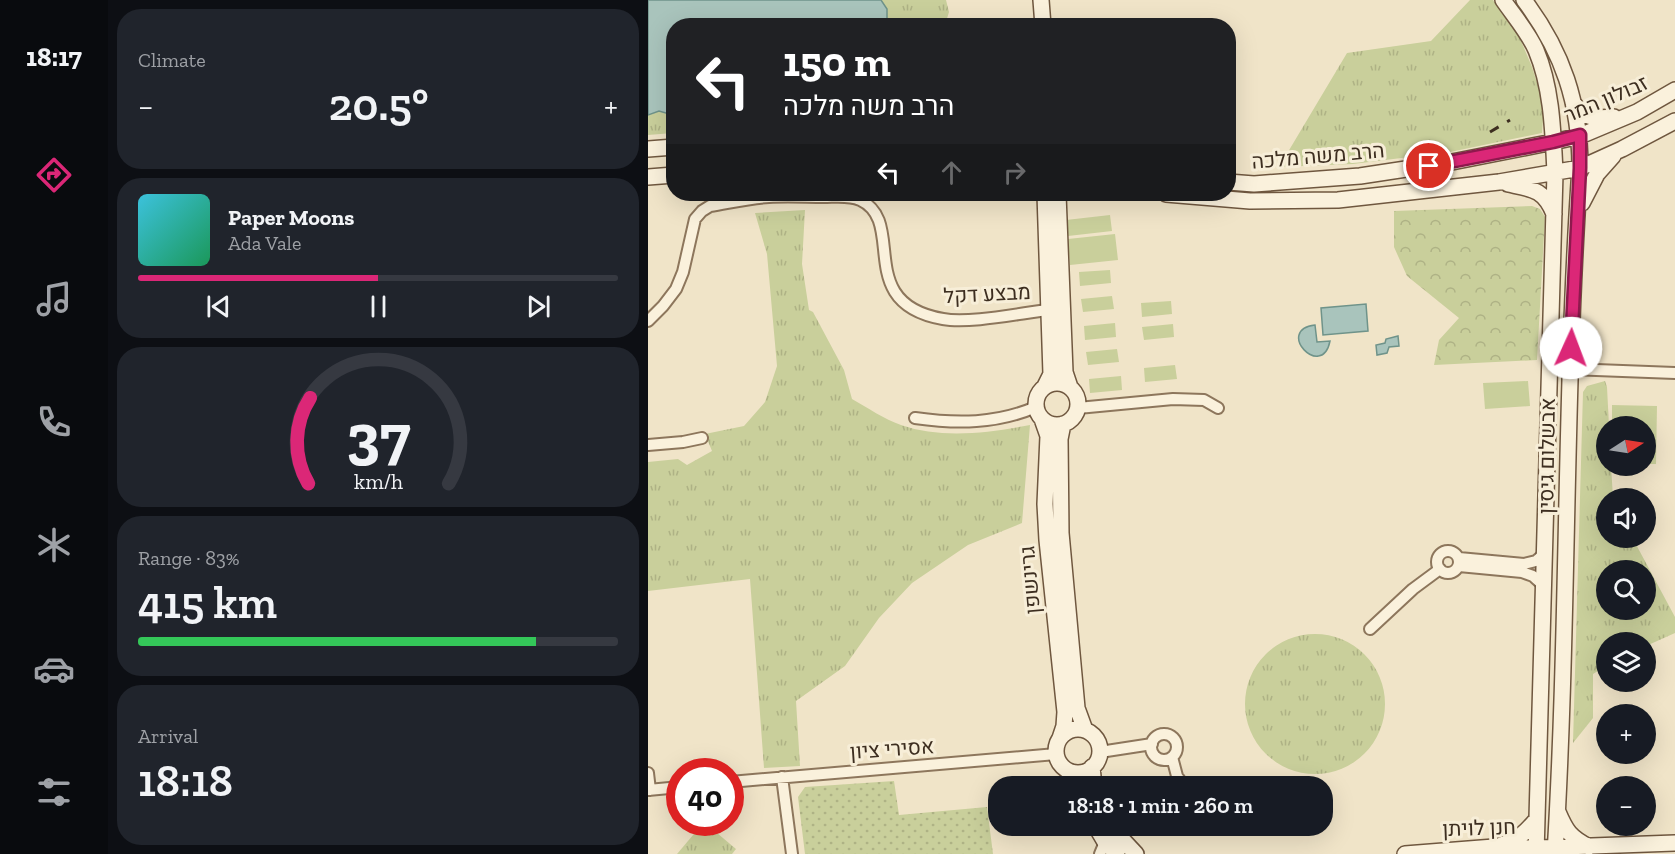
<!DOCTYPE html>
<meta charset="utf-8">
<style>
body{margin:0;font-family:"Zilla Slab",Heebo,serif;background:#20242c;color:#f1f3f6;height:100vh;display:flex;flex-direction:column;font-size:22px;white-space:nowrap}
*{box-sizing:border-box;margin:0}
p{font-size:20px;color:#9ea1a6}
.icon{flex:none;width:33px;height:33px;fill:none;stroke:currentColor;stroke-width:2;stroke-linecap:round;stroke-linejoin:round}
.map{position:relative;flex:1;overflow:hidden}
.sheet{display:flex;flex-direction:column;gap:9px;padding:9px;background:#0d0f14;width:540px}
.sheet>*{flex:none}
.guide{position:absolute;left:18px;top:18px;width:570px;height:183px;border-radius:24px;box-shadow:0 6px 24px #0002;background:#202124;color:#fff;overflow:hidden}
.needle{width:39px;rotate:78deg}
.fabs{position:absolute;left:948px;top:416px;display:grid;gap:12px}
.fabs a{display:grid;place-items:center;width:60px;height:60px;border-radius:50%;background:#171b24;box-shadow:0 6px 24px #0002;font-size:30px}
.speed{position:absolute;left:18px;top:758px;display:flex;gap:12px;font-size:30px;font-weight:700;text-align:center}
.speed>*{display:grid;place-content:center;width:78px;height:78px;border-radius:50%;background:#171b24;box-shadow:0 6px 24px #0002;line-height:1}
.speed .limit{border:9px solid #d22;background:#fff;color:#111}
.pin{position:absolute;display:grid;place-items:center;width:51px;height:51px;color:#fff;margin:-26px;border:3px solid #fff;border-radius:50%;box-shadow:0 2px 6px #0007}
.me{position:absolute;width:66px;margin:-33px;rotate:2deg;stroke-linejoin:round;filter:drop-shadow(0 0 4px #0008)}
.turn{display:flex;align-items:center;gap:21px;height:126px;padding:0 18px;font-size:27px}
.turn .icon{width:78px;height:78px;stroke-width:2.5}
.turn b{display:block;font-size:42px;line-height:51px}
.lanes{display:flex;align-items:center;height:57px;padding:0 18px;background:#0003;justify-content:center;gap:30px;direction:ltr}
.lanes .off{opacity:.35}
.big{font-size:45px;font-weight:600;line-height:1.1}
.sheet .widget{flex:1;display:flex;flex-direction:column;justify-content:center;gap:9px;min-width:0;padding:0 21px;border-radius:24px;background:#20242c}
.sheet .dial{align-items:center;gap:0}
.dial svg{height:156px;overflow:visible;fill:none;stroke:#363941;stroke-width:7;stroke-linecap:round;text-anchor:middle}
.dial text{fill:#f1f3f6;stroke:none}
.song{display:flex;align-items:center;gap:18px}
.cover{width:72px;height:72px;border-radius:9px;background:linear-gradient(135deg,hsl(190 70% 55%),hsl(150 70% 35%))}
.played{height:6px;border-radius:3px;background:linear-gradient(90deg,#db2777 50%,#363941 50%)}
.keys{display:flex;justify-content:space-around;direction:ltr}
.heat{display:flex;justify-content:space-between;align-items:center;font-size:33px;direction:ltr}
.charge{height:9px;border-radius:4px;background:linear-gradient(90deg,#34c759 83%,#363941 0)}
.trip{position:absolute;left:340px;top:776px;width:345px;height:60px;border-radius:24px;background:#171b24;box-shadow:0 6px 24px #0002;font-weight:600;line-height:60px;text-align:center}
main{display:flex;flex:1;min-height:0}
.tab-bar{display:flex;flex-direction:column;width:108px;justify-content:space-around;align-items:center;background:#090b0e;color:#9ea1a6}
.tab-bar .icon{width:42px;height:42px}
.tab-bar .active{color:#db2777}
.tab-bar b{font-size:27px;color:#f1f3f6}
.map>svg:first-child{display:block}
.grass{fill:url(#grass-dots)}
.forest{fill:url(#forest-crowns)}
.park{fill:url(#park-tufts);fill-rule:evenodd}
.garden{fill:#c9cf9b}
.water{fill:#a9c4bc;stroke:#6f938a;stroke-width:1.5}
.lines{fill:none;stroke-linecap:round;stroke-linejoin:round}
.street-casing{stroke:#8d765c;stroke-width:14}
.secondary-casing{stroke:#6f573f;stroke-width:18}
.street{stroke:#faf1dc;stroke-width:10}
.secondary{stroke:#faf1dc;stroke-width:15}
.rail{stroke:#3d2e20;stroke-width:3;stroke-dasharray:10 10;stroke-linecap:butt}
.route-casing{stroke:#8e194d;stroke-width:15}
.route{stroke:#db2777;stroke-width:10}
.labels{text-anchor:middle;stroke-width:6;stroke-linejoin:round;paint-order:stroke}
.street-label{font-size:21px;fill:#3d2e20;stroke:#f7eed8}
</style>
<main>
<nav class="tab-bar">
<b>18:17</b>
<svg class="icon active" aria-label="directions" viewBox="0 0 24 24"><path d="M12 3l9 9-9 9-9-9zM9 14v-3h6M13 9l2 2-2 2"/></svg>
<svg class="icon" aria-label="music" viewBox="0 0 24 24"><path d="M9 18V5l10-2v13"/><circle cx="6" cy="18" r="3"/><circle cx="16" cy="16" r="3"/></svg>
<svg class="icon" aria-label="phone" viewBox="0 0 24 24"><path d="M5 4h4l2 5-3 2q2 4 5 5l2-3 5 2v4C11 20 4 13 5 4z"/></svg>
<svg class="icon" aria-label="climate" viewBox="0 0 24 24"><path d="M12 3v18M4 7l16 10M4 17L20 7"/></svg>
<svg class="icon" aria-label="car" viewBox="0 0 24 24"><path d="M5 17H2v-5l4-1 3-4h7l3 4 3 1v5h-3M9 17h6M6 11h13"/><circle cx="7" cy="17" r="2"/><circle cx="17" cy="17" r="2"/></svg>
<svg class="icon" aria-label="filters" viewBox="0 0 24 24"><path d="M4 7h16M4 17h16"/><circle cx="9" cy="7" r="2"/><circle cx="15" cy="17" r="2"/></svg>
</nav>
<section class="sheet">
<div class="widget"><p>Climate</p>
<div class="heat"><a>−</a><b class="big">20.5°</b><a>+</a></div>
</div>
<div class="widget">
<div class="song"><i class="cover"></i><div><b>Paper Moons</b><p>Ada Vale</p></div></div>
<div class="played"></div>
<div class="keys"><svg class="icon" aria-label="previous" viewBox="0 0 24 24"><path d="M18 5L8 12l10 7zM5 5v14"/></svg><svg class="icon" aria-label="pause" viewBox="0 0 24 24"><path d="M8 5v14M16 5v14"/></svg><svg class="icon" aria-label="next" viewBox="0 0 24 24"><path d="M6 5l10 7-10 7zM19 5v14"/></svg></div>
</div>
<div class="widget dial"><svg viewBox="0 0 100 80">
<path d="M14 69A42 42 0 1 1 86 69"/>
<path d="M14 69A42 42 0 0 1 15 25" stroke="#db2777"/>
<text x="50" y="56" font-size="32" font-weight="700">37</text>
<text x="50" y="72" font-size="11">km/h</text>
</svg></div>
<div class="widget"><p>Range · 83%</p><b class="big">415 km</b><div class="charge"></div></div>
<div class="widget"><p>Arrival</p><b class="big">18:18</b></div>
</section>
<div class="map">
<svg width="1027" height="854" viewBox="0 0 1027 854">
<defs>
<pattern id="grass-dots" width="8" height="8" patternUnits="userSpaceOnUse" patternTransform="scale(1.5)"><rect width="8" height="8" fill="#c9cf9b"/><path d="M2 2h.1M6 6h.1" fill="none" stroke="#aeb285" stroke-width="1.8" stroke-linecap="round"/></pattern>
<pattern id="forest-crowns" width="20" height="18" patternUnits="userSpaceOnUse" patternTransform="scale(1.5)"><rect width="20" height="18" fill="#c9cf9b"/><path d="M2 6a3 3 0 1 1 6 0M12 15a3 3 0 1 1 6 0" fill="none" stroke="#aeb285"/></pattern>
<pattern id="park-tufts" width="24" height="20" patternUnits="userSpaceOnUse" patternTransform="scale(1.5)"><rect width="24" height="20" fill="#c9cf9b"/><path d="M3 7l-1-3M5 7V3M7 7l1-3M15 17l-1-3M17 17v-4M19 17l1-3" fill="none" stroke="#aeb285"/></pattern>
</defs>
<rect width="100%" height="100%" fill="#f0e4c8"/>
<path class="grass" d="M 246,781 L 251,815 L 339,807 L 345,854 L 157,854 L 150,797 L 157,787 Z"/>
<path class="forest" d="M 884,206 L 892,209 L 897,217 L 889,360 L 786,365 L 791,340 L 811,318 L 759,276 L 746,247 L 746,211 Z"/>
<path class="park" d="M 0,0 L 298,0 L 301,12 L 297,25 L 26,26 L 25,133 L 0,135 Z
M 822,0 L 845,0 L 871,36 L 884,67 L 896,105 L 894,133 L 802,152 L 705,164 L 631,167 L 699,53 L 783,41 Z
M 157,210 L 154,264 L 161,310 L 165,312 L 196,370 L 204,399 C 220,408 236,419 253,425 C 293,439 341,433 382,425 L 374,523 L 320,545 L 264,583 L 231,618 L 197,666 L 148,701 L 152,766 L 116,768 L 102,579 L 0,591 L 0,462 L 30,459 L 39,465 L 64,451 L 57,434 L 96,426 L 117,402 L 129,366 L 119,254 L 107,213 Z
M 957,381 L 959,387 L 961,426 L 958,426 L 958,465 L 963,465 L 965,498 L 958,498 L 958,537 L 984,537 L 1027,617 L 1027,633 L 998,646 L 998,642 L 958,642 L 958,666 L 945,674 L 945,718 L 925,743 L 935,392 L 939,386 ZM 958,570 L 998,570 L 998,609 L 958,609 Z
M597 704a70 70 0 1 1 140 0a70 70 0 1 1-140 0Z
M 56,822 L 88,849 L 84,854 L 29,854 Z"/>
<path class="garden" d="M 462,215 L 464,231 L 420,236 L 418,220 Z
M 467,234 L 470,260 L 422,265 L 420,239 Z
M 462,270 L 463,283 L 432,286 L 431,272 Z
M 464,296 L 466,309 L 435,312 L 433,299 Z
M 523,301 L 524,314 L 494,317 L 493,303 Z
M 467,323 L 468,337 L 437,340 L 436,326 Z
M 525,324 L 526,337 L 496,340 L 494,327 Z
M 469,349 L 471,362 L 440,365 L 438,352 Z
M 527,365 L 529,379 L 497,382 L 496,368 Z
M 473,376 L 474,390 L 442,393 L 441,379 Z
M 880,381 L 882,406 L 837,409 L 835,383 Z
M 964,405 L 1009,406 L 1008,464 L 998,464 L 998,426 L 964,426 Z"/>
<path class="water" d="M 0,0 L 233,0 L 239,9 L 239,25 L 26,26 L 25,115 L 11,111 L 0,115 Z
M 718,304 L 720,331 L 675,335 L 673,308 Z
M 667,325 L 669,342 L 682,341 C 674,381 626,330 667,325 Z
M 750,336 L 751,346 L 741,347 L 739,353 L 729,355 L 728,345 L 737,343 L 738,339 Z"/>
<g class="lines">
<g class="street-casing">
<path id="street" d="M 0,321 L 15,306 L 28,289 L 35,272 L 47,219 L 54,211 L 62,206 C 81,203 101,198 121,197 C 139,196 158,197 176,197 C 187,197 202,195 212,200 C 260,222 204,303 295,319 C 321,324 373,313 400,310
M 922,369 L 1027,373
M 430,408 L 525,399 L 556,400 L 570,408
M 267,418 C 309,424 348,424 388,407
M 0,445 L 35,442 L 54,438
M789 562a11 11 0 1 1 22 0a11 11 0 1 1-22 0Z
M 811,558 L 876,564 L 888,561 L 896,554
M 811,566 L 874,572 L 885,576 L 895,585
M 722,629 L 765,589 L 792,569
M503 747a13 13 0 1 1 26 0a13 13 0 1 1-26 0Z
M 452,752 L 504,744
M 524,757 L 529,776 L 536,786
M 0,773 L 2,790
M 134,777 L 144,854
M 82,782 L 408,754
M 0,790 L 32,787
M 583,825 L 589,829
M 452,854 L 457,842"/>
</g>
<g class="secondary-casing">
<path id="secondary" d="M 393,0 L 395,26
M 855,0 C 866,16 880,32 888,50 C 904,88 905,132 907,173 L 888,854
M 876,0 C 915,52 932,103 932,168 C 916,396 921,625 907,854
M 925,102 C 935,119 947,119 966,117
M 0,149 L 26,147
M 0,177 L 26,175
M 580,182 L 606,184 L 712,176 L 804,162 L 905,142 L 932,136 L 989,112 L 1027,90
M 860,184 C 884,189 896,189 906,214
M 410,194 L 417,372 L 422,387
M 518,194 L 602,201 L 690,200 L 851,182 L 932,168 L 974,149 L 1027,121
M 934,203 L 949,174 L 965,156
M388 404a21 21 0 1 1 42 0a21 21 0 1 1-42 0Z
M 397,386 L 403,374 L 397,194
M 394,419 L 400,436 L 397,504 L 399,540 L 417,712 L 416,726 L 412,738
M 415,424 L 412,439 L 413,533 L 429,708 L 437,730
M408 751a22 22 0 1 1 44 0a22 22 0 1 1-44 0Z
M 444,767 L 446,786
M 910,812 C 918,831 922,837 941,847
M 447,825 L 457,842 L 469,854
M 461,825 L 488,854
M 853,845 C 869,841 878,832 888,820
M 757,854 L 846,847 L 888,848 L 1027,843"/>
</g>
<use href="#street" class="street"/>
<use href="#secondary" class="secondary"/>
<path class="rail" d="M 842,132 L 862,120"/>
</g>
<g class="lines">
<g class="route-casing">
<path id="route" d="M 781,166 L 905,142 L 932,135 L 932,168 L 923,348"/>
</g>
<use href="#route" class="route"/>
</g>
<g class="labels">
<g class="street-label">
<text transform="translate(958 99) rotate(-23)" y="7">זבולון המר</text>
<text transform="translate(670 156) rotate(-5)" y="7">הרב משה מלכה</text>
<text transform="translate(339 294) rotate(-3)" y="7">מבצע דקל</text>
<text transform="translate(899 456) rotate(-89)" y="7">אבשלום גיסין</text>
<text transform="translate(382 580) rotate(-95)" y="7">גרינשפן</text>
<text transform="translate(244 749) rotate(-4)" y="7">אסירי ציון</text>
<text transform="translate(831 828) rotate(-2)" y="7">חנן לויתן</text>
</g>
</g>
</svg>
<div class="fabs">
<a><svg class="needle" viewBox="-14 -14 28 28"><path d="M0-13l5 13h-10z" fill="#e53935"/><path d="M0 13l5-13h-10z" fill="#9ea1a6"/></svg></a>
<a><svg class="icon" aria-label="sound" viewBox="0 0 24 24"><path d="M4 9h4l5-4v14l-5-4H4zM17 9q2 3 0 6"/></svg></a>
<a><svg class="icon" aria-label="search" viewBox="0 0 24 24"><circle cx="10" cy="10" r="6"/><path d="M15 15l6 6"/></svg></a>
<a><svg class="icon" aria-label="layers" viewBox="0 0 24 24"><path d="M12 4l9 5-9 5-9-5zM3 14l9 5 9-5"/></svg></a>
<a>+</a>
<a>−</a>
</div>
<div class="speed"><div class="limit">40</div></div>
<div class="pin" style="left:781px;top:166px;background:#d93025"><svg class="icon" aria-label="arrive" viewBox="0 0 24 24"><path d="M6 21V4h12l-3 4 3 4H6"/></svg></div>
<svg class="me" style="left:923px;top:348px" viewBox="-20 -20 40 40"><circle r="19" fill="#fff"/><path d="M0-13L10 11 0 6-10 11z" fill="#db2777"/></svg>
<div class="trip">18:18 · 1 min · 260 m</div>
<div class="guide">
<div class="turn"><svg class="icon" aria-label="left" viewBox="0 0 24 24"><path d="M17 20v-9H6M10 6l-5 5 5 5"/></svg><div><b>150 m</b>הרב משה מלכה</div></div>
<div class="lanes"><svg class="icon" aria-label="left" viewBox="0 0 24 24"><path d="M17 20v-9H6M10 6l-5 5 5 5"/></svg><svg class="icon off" aria-label="ahead" viewBox="0 0 24 24"><path d="M12 20V5M6 11l6-6 6 6"/></svg><svg class="icon off" aria-label="right" viewBox="0 0 24 24"><path d="M7 20v-9h11M14 6l5 5-5 5"/></svg></div>
</div>
</div>
</main>
